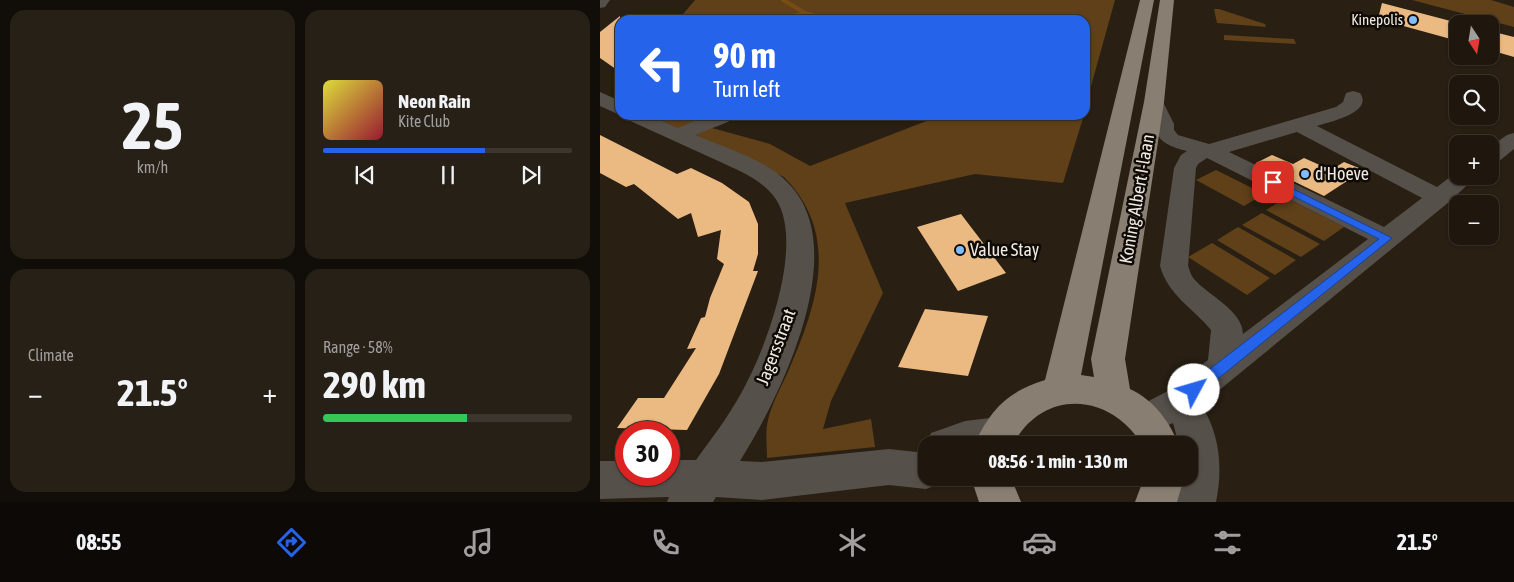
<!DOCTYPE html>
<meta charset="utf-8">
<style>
body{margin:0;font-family:"Asap Condensed",sans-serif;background:#272017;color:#f1f3f6;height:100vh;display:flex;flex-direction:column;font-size:19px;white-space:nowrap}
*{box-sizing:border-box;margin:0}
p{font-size:16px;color:#a19f9e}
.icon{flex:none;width:28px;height:28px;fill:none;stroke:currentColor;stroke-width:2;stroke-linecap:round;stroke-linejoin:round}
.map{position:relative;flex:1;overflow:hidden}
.details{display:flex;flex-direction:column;gap:10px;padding:10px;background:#110d08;width:600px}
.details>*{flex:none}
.hud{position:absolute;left:15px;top:15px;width:475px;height:105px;border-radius:15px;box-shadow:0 1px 4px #0004,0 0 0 1px #3c362e;background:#2563eb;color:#fff;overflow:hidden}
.needle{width:32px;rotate:168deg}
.fabs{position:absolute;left:849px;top:15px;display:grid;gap:10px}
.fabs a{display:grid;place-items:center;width:50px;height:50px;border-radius:10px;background:#1f170e;box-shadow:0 1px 4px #0004,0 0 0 1px #3c362e;font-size:25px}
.speed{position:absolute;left:15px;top:421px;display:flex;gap:10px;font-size:25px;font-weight:700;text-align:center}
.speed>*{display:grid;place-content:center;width:65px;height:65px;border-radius:50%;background:#1f170e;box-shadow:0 1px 4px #0004,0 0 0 1px #3c362e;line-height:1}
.speed .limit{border:8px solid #d22;background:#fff;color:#111}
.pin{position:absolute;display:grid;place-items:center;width:42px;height:42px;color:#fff;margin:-21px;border-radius:10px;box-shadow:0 2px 8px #0006}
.me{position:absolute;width:55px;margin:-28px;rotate:51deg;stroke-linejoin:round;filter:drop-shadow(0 0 4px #0008)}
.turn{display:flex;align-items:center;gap:18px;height:105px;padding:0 15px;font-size:22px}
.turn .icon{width:65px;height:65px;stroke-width:2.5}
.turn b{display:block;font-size:35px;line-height:42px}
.big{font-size:38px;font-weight:700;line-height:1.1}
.details .widget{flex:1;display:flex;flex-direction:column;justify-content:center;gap:8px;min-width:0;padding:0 18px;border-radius:15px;background:#272017}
.details .dial{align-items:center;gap:0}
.dial b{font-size:65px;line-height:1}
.song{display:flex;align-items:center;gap:15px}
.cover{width:60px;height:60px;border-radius:8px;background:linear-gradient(135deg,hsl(60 70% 55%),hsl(350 70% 35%))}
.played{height:5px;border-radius:2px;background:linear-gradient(90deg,#2563eb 65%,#3c362e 65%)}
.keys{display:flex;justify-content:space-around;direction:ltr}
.heat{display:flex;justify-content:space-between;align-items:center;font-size:28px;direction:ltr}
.charge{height:8px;border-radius:4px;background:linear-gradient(90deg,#34c759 58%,#3c362e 0)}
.details .tiles{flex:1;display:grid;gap:10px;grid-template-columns:repeat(2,1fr)}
.trip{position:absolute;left:318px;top:436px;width:280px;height:50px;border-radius:15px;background:#1f170e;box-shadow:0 1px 4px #0004,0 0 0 1px #3c362e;font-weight:700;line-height:50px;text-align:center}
.dock{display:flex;height:80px;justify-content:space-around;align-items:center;background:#0c0906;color:#a19f9e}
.dock .icon{width:35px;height:35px}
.dock .on{color:#2563eb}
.dock b{font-size:22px;color:#f1f3f6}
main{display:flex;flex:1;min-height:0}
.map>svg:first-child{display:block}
.green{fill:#5f4018}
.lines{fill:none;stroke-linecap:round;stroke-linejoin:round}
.stream{stroke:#784d13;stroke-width:4}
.building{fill:#ebba83}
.minor{fill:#55504a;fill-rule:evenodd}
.major{fill:#897e72;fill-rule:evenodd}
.route{fill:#2563eb;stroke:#184099}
.poi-dot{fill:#80bdfa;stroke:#0e0a05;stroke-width:2}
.labels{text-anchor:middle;stroke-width:5;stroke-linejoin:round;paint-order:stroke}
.far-poi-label{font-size:15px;fill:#f1e9e2;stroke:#0e0a05;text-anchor:end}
.poi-label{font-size:18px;fill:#f1e9e2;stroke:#0e0a05;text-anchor:start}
.street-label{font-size:18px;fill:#f1e9e2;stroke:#0e0a05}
</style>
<main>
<section class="details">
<div class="tiles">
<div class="widget dial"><b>25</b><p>km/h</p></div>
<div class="widget">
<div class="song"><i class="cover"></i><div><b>Neon Rain</b><p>Kite Club</p></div></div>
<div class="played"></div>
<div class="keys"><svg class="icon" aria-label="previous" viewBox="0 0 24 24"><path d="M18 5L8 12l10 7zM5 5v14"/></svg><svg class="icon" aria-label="pause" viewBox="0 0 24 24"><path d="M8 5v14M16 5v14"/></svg><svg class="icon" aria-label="next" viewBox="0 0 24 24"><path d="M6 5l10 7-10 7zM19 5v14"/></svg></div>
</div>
<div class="widget"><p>Climate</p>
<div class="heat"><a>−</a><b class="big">21.5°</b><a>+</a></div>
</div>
<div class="widget"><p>Range · 58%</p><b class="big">290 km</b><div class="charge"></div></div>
</div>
</section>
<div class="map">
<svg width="914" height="502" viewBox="0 0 914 502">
<rect width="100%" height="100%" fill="#291f13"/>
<path class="green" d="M 95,0 L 515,0 L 485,108 L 485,20 L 78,20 Z
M 812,0 L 891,0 L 914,7 L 914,27 Z
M 614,9 L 619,9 L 665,24 L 666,27 L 617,23 Z
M 624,35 L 694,39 L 696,44 L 624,40 Z
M 49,115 L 130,115 L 101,125 L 170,144 L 210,166 L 342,115 L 484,115 L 463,183 L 375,174 L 245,203 L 283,293 L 231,401 L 223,429 L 271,419 L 275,447 L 167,458 C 167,446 165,431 168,420 C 172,402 183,384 190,367 C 218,302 240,234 184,177 Z
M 616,170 L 664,194 L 644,206 L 596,180 Z
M 686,198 L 744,227 L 724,241 L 666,210 Z
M 662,213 L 720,244 L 701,257 L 642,225 Z
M 638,227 L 696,260 L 675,275 L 617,240 Z
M 612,243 L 670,278 L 647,295 L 588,257 Z"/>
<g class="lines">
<path class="stream" d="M 205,13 L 228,20
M 178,20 L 205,13 L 183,0"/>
</g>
<path class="building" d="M 782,3 L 862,24 L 858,24 L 858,41 L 778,19 Z
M 20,16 L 20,72 L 0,58 L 0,32 Z
M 890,31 L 914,37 L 914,57 L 890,50 Z
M 0,135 L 77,174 L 91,168 L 122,183 L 149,202 L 158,224 L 158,254 L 153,271 L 158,271 L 119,374 L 87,430 L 17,428 L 38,398 L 64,398 L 96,348 L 87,349 L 101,318 L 105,317 L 110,298 L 124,264 L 117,259 L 121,230 L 98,237 L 91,213 L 78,219 L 34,184 L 26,187 L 0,173 Z
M 672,155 L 693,164 L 704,158 L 731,170 L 744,162 L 764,170 L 724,196 L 656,163 Z
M 361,214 L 406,273 L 358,291 L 317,227 Z
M 325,309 L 388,316 L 368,376 L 298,367 Z"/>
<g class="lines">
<path class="minor" d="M 0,0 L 10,0 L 5,7 L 0,8 Z
M 753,91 L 760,93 C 774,113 729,122 717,126 L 837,187 L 858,171 L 858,176 L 877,176 L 849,202 L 601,405 C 620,433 623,469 616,502 L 574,502 L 579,478 L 589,478 L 589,445 L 579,445 L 573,423 L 546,436 L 533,431 L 528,420 L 533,409 L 566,392 L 608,360 L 611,330 C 593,308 568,295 560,266 L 574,168 L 581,155 L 587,151 C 552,143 557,131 544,102 L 547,98 L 554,96 L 561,98 L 574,124 L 574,130 L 578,135 L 609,144 L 736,107 L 743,102 L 746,93 ZM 697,132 L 822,198 L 784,227 L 629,152 ZM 607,158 L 768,239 L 643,334 C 643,311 608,295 595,280 C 591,276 590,271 588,266 L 596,168 L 598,164 Z
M 0,92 L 20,101 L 20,115 L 0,106 Z
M 23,115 L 49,115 L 78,128 L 108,115 L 140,115 C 136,120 104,131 95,135 C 125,148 166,159 189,184 C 253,250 180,397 140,461 L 162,462 L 289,449 L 326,453 L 326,478 L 343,478 L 340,484 L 326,489 L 289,485 L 162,500 L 116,497 L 113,502 L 67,502 L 69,497 L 0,499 L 0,461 L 26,461 L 26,475 L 69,475 L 69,460 L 96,460 C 115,434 134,409 148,380 C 169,339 208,232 171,193 C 157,177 135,169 116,160 C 86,146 56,133 26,119 Z
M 914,133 L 914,149 L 898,162 L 890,164 L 890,147 L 907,135 Z
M 398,417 L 411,421 L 417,433 L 411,445 L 326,445 L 331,433 L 365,421 Z"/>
<path class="major" d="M 540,0 L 554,0 L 481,375 L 494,377 L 491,359 L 544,102 L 560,0 L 574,0 L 564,102 L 525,359 L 530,389 C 555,401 569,421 579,445 L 541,445 C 536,434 528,426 519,419 C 481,391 434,403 413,445 L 374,445 C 391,409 407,392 445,380 Z
M 371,478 L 411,478 L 421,502 L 379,502 Z
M 544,478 L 584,478 L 577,502 L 535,502 Z"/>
</g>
<path class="route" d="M 673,179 L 792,238 L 599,394 L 594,396 L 589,394 L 587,390 L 589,385 L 779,239 L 669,184 L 669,180 Z"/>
<g class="poi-dot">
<circle cx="813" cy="20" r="5"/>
<circle cx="705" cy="174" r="5"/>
<circle cx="360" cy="250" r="5"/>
</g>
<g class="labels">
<g class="far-poi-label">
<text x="803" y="25">Kinepolis</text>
</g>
<g class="poi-label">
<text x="715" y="180">d'Hoeve</text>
<text x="370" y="256">Value Stay</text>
</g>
<g class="street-label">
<text transform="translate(537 199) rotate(-80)" y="6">Koning Albert I-laan</text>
<text transform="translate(176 347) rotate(-69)" y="6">Jagersstraat</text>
</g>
</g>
</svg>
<div class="fabs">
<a><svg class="needle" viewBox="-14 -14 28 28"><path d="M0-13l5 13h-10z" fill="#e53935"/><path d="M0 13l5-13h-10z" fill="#a19f9e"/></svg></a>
<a><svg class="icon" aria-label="search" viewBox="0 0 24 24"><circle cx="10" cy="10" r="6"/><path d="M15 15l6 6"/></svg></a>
<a>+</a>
<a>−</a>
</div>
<div class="speed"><div class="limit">30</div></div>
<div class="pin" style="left:673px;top:182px;background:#d93025"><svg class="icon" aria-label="arrive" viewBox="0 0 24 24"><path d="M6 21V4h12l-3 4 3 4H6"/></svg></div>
<svg class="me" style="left:594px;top:390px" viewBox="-20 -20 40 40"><circle r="19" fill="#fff"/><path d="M0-13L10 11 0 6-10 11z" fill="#2563eb"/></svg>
<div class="trip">08:56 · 1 min · 130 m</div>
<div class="hud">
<div class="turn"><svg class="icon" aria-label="left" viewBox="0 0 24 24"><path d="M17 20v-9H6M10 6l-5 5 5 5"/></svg><div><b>90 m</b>Turn left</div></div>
</div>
</div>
</main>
<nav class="dock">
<b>08:55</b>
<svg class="icon on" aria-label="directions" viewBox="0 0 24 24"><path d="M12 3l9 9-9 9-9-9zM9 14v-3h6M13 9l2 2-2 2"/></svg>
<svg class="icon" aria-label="music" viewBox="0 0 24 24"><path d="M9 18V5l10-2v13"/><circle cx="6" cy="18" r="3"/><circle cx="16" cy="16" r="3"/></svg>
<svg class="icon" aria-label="phone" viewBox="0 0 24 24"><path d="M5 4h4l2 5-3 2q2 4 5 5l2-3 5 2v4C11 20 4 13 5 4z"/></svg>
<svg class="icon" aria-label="climate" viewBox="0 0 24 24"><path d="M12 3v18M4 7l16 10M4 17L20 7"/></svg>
<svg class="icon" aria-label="car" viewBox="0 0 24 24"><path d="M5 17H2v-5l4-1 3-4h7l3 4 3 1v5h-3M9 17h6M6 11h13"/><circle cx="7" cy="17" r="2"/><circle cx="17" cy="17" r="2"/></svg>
<svg class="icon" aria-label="filters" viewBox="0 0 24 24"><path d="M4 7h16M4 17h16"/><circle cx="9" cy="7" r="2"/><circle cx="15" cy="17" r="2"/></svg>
<b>21.5°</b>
</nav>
